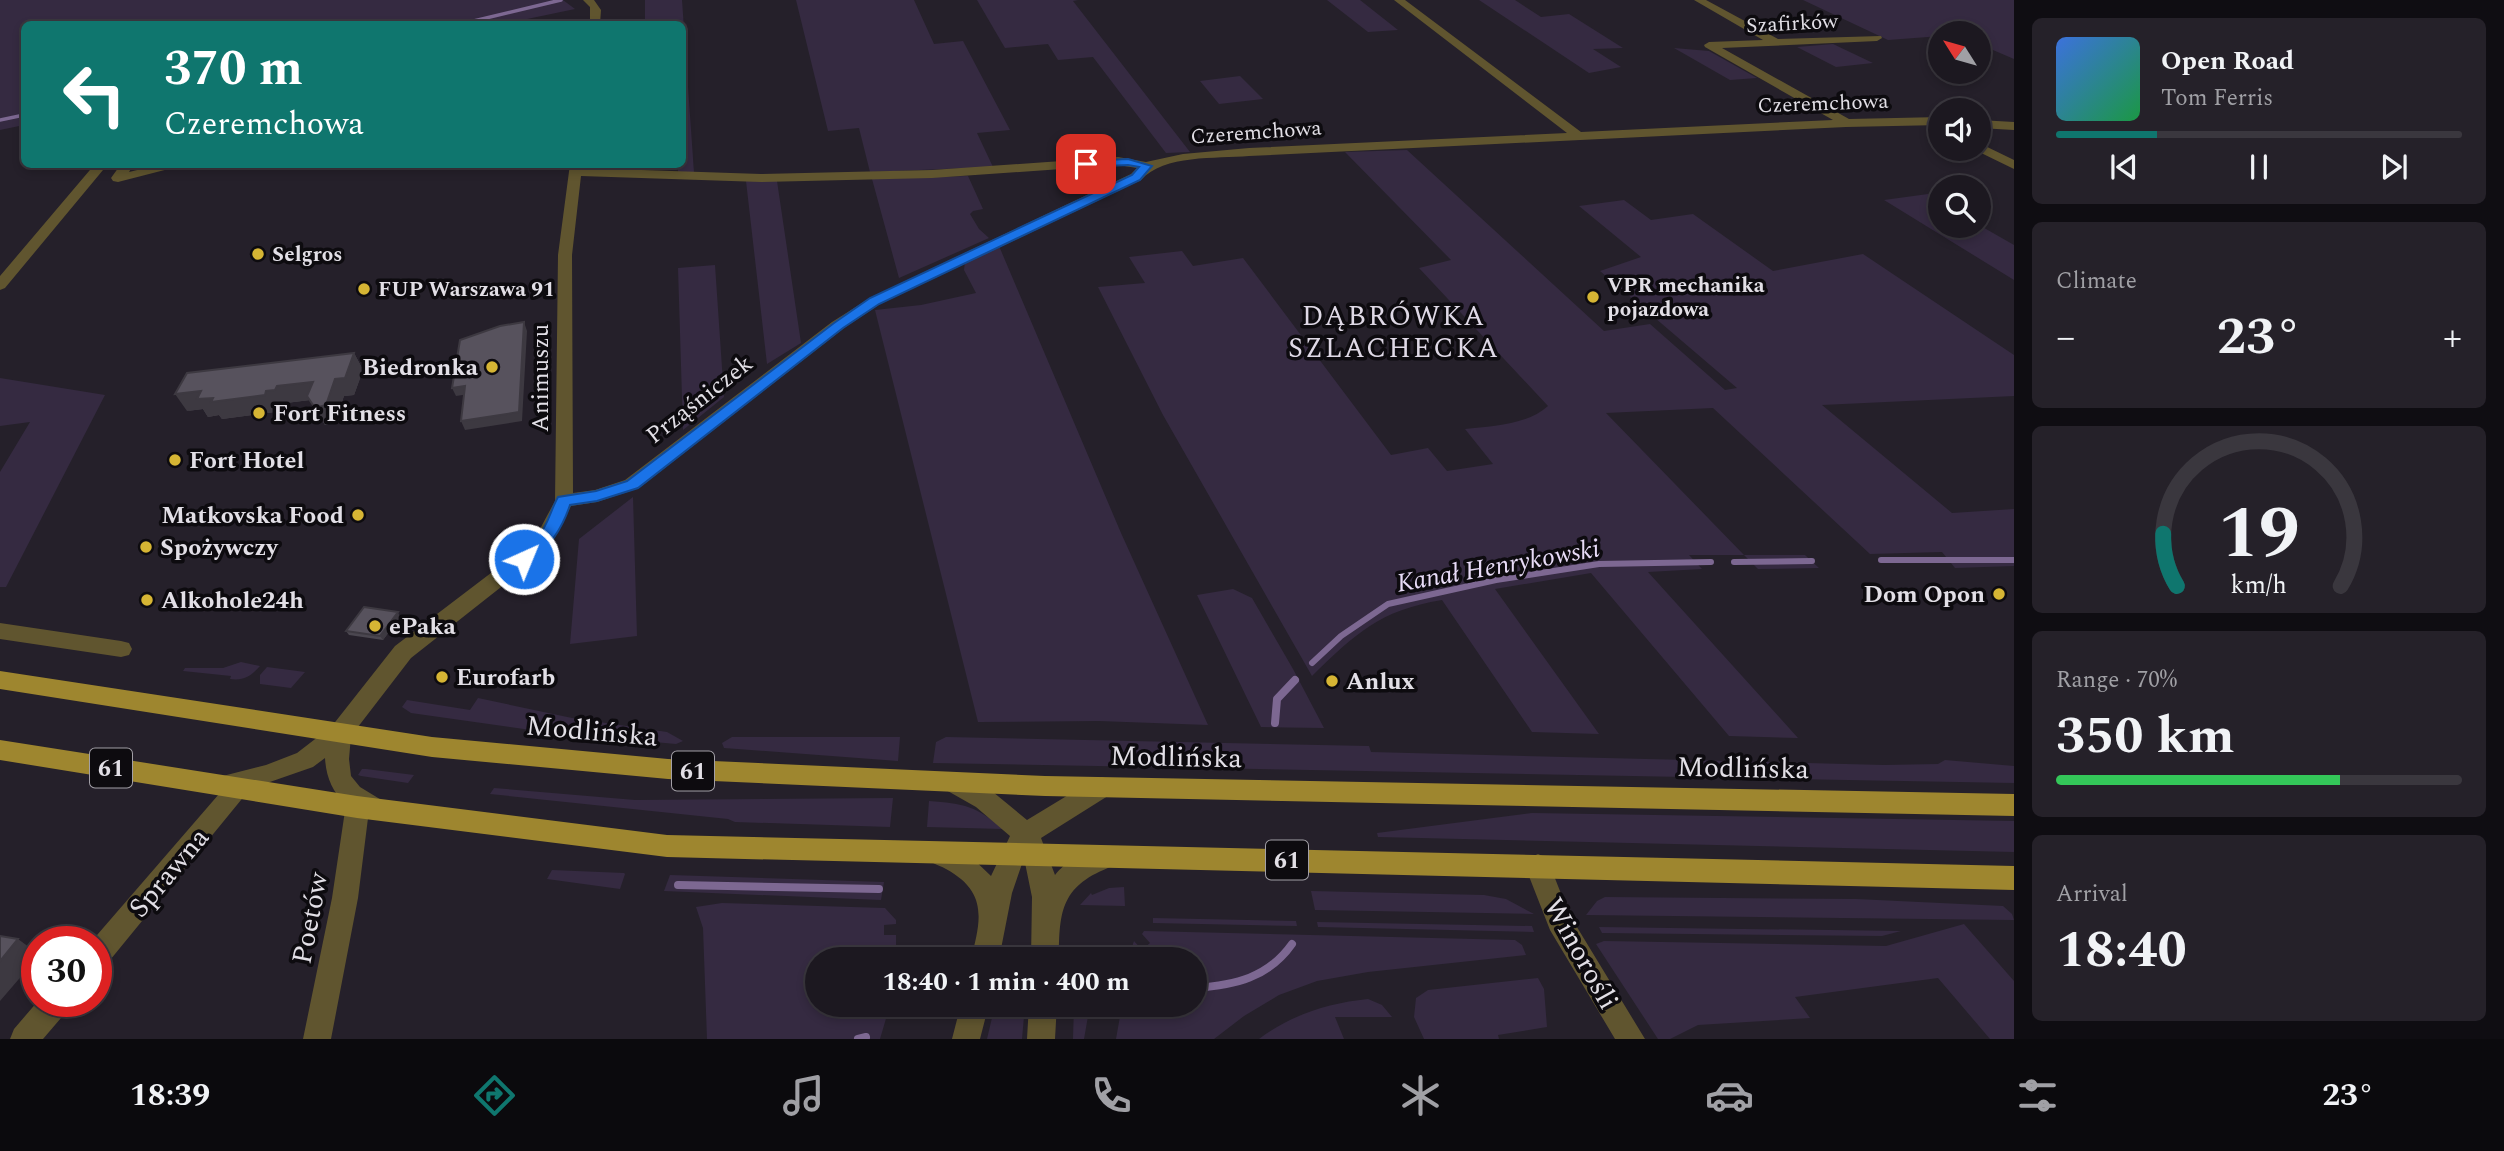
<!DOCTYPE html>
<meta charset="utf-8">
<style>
body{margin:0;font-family:Spectral,serif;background:#252129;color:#f1f3f6;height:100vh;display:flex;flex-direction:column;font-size:26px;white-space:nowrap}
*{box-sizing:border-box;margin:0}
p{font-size:23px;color:#a0a0a5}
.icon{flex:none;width:38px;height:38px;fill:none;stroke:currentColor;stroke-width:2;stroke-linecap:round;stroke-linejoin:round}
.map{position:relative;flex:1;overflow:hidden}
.details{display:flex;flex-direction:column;gap:18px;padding:18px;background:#0f0d12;width:490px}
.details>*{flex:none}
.banner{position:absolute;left:21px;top:21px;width:665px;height:147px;border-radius:10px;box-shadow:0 4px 10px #0003,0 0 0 2px #3a373e;background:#0f766e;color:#fff;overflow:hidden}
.needle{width:46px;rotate:307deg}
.buttons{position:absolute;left:1928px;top:21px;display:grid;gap:14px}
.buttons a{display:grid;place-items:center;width:63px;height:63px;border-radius:50%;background:#1c1820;box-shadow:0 4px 10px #0003,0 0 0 2px #3a373e;font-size:35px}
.speed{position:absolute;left:21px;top:926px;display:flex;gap:14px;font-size:35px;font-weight:700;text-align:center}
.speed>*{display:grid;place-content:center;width:91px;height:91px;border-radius:50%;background:#1c1820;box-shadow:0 4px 10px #0003,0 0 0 2px #3a373e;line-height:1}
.speed .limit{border:10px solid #d22;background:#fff;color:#111}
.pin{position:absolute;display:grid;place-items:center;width:60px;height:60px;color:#fff;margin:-30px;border-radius:14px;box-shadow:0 4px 10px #0006}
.me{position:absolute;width:77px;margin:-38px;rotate:44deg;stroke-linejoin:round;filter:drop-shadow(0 0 5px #0008)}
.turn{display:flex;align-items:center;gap:24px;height:147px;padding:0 28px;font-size:32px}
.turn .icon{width:91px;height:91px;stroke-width:2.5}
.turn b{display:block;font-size:49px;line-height:60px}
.big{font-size:52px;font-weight:700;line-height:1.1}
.details .widget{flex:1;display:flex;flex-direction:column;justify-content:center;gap:10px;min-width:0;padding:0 24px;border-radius:10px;background:#252129}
.details .dial{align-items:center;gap:0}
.dial svg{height:182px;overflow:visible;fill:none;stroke:#3a373e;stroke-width:7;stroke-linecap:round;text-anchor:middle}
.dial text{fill:#f1f3f6;stroke:none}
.song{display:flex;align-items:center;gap:21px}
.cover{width:84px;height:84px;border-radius:10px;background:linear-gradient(135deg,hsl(220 70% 55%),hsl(140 70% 35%))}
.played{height:7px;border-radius:4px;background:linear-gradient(90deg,#0f766e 25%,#3a373e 25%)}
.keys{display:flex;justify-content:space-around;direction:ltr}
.heat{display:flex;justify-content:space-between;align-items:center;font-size:38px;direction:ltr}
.charge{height:10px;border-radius:5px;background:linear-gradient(90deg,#34c759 70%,#3a373e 0)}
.trip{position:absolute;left:805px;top:947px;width:402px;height:70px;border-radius:35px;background:#1c1820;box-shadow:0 4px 10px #0003,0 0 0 2px #3a373e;font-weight:700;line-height:70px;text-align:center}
.menu{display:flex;height:112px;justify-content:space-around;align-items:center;background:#0b0a0d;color:#a0a0a5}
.menu .icon{width:49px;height:49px}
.menu .current{color:#0f766e}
.menu b{font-size:32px;color:#f1f3f6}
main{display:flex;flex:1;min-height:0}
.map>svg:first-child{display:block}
.green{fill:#352a41}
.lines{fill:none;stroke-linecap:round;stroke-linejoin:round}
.stream-far2{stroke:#7d6892;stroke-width:3.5}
.stream-far1{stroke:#7d6892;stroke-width:6}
.stream{stroke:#7d6892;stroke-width:8}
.minor{fill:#60552f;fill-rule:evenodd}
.tertiary{fill:#60552f;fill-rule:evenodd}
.primary{fill:#9e862f;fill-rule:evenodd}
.wall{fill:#4b4750}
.shaded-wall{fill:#3d3941}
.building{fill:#57525d;stroke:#3d3941;stroke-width:2}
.route{fill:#1a73e8;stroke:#114b97;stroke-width:2}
.poi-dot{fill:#d6b534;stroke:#0d0b0f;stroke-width:2.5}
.labels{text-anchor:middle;stroke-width:7;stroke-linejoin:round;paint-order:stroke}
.far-street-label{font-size:21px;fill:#e2dfe6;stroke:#0d0b0f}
.far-poi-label{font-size:21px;font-weight:bold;fill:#e2dfe6;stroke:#0d0b0f;text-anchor:start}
.shield{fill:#0d0b0f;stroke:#a29fa6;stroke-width:2}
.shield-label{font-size:23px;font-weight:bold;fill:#e2dfe6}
.poi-label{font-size:24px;font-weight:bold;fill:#e2dfe6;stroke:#0d0b0f;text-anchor:start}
.street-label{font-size:24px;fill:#e2dfe6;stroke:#0d0b0f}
.water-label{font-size:26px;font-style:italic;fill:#e8dcf7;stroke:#0d0b0f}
.quarter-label{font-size:28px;letter-spacing:2px;fill:#dfd9e6;stroke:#0d0b0f}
.near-street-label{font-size:28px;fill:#e2dfe6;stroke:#0d0b0f}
</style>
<main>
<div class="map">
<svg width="2014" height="1039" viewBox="0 0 2014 1039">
<rect width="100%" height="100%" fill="#25202a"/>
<path class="green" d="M 0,0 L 563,0 L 575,9 L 503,24 L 24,24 L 24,125 L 0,130 Z
M 645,0 L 682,0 L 694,173 L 678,173 L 678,165 L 682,164 L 682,24 L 645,24 Z
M 796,0 L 914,0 L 934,44 L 963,41 L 1010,130 L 977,133 L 993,167 L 870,172 L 859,128 L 828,131 Z
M 977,0 L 1078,0 L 1073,1 L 1190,152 L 1166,153 L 1093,57 L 1058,60 L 1048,44 L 1005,48 Z
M 1327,0 L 1360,0 L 1398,30 L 1368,32 Z
M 1479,0 L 1515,0 L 1541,17 L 1569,14 L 1623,48 L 1593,49 L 1621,67 L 1589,73 Z
M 1803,0 L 2014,0 L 2014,59 L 1979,44 L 1979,33 L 1941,33 L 1941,36 L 1888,40 Z
M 1833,44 L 1873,63 L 1836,67 L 1797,47 Z
M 1674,48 L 1709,51 L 1757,78 L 1730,80 Z
M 1240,76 L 1263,99 L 1219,104 L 1200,81 Z
M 1407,150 L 1604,331 L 1650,324 L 1725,390 L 1737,388 L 1600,271 L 1641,257 L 1579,206 L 1624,200 L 1651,220 L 1693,214 L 1773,271 L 1863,254 L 2014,355 L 2014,396 L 1822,405 L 1952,513 L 2014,509 L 2014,566 L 1955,568 L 1942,552 L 1870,554 L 1713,408 L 1606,413 L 1744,555 L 1805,555 L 1819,568 L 1758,569 L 1744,555 L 1689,555 L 1702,569 L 1648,572 L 1798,738 L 1729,736 L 1591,573 L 1495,589 L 1599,734 L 1532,732 L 1442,600 C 1380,610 1355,634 1312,676 L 1163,415 L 1098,287 L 1145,283 L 1129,257 L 1182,251 L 1193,266 L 1243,258 L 1391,455 L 1428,448 L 1447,471 L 1493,464 L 1465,429 C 1492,426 1527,425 1548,406 L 1419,268 L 1451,260 L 1345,152 Z
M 968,176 L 983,209 L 973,211 L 970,214 L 979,229 L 989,238 L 899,278 L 872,179 Z
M 746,181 L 777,181 L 801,343 L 767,364 Z
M 1928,194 L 1941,202 L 1941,226 L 1979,225 L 2014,245 L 2014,280 L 1884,200 Z
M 999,246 L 1121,533 L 1208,725 L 1099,721 L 978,722 L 875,310 L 921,305 L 976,293 L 964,270 L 965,262 Z
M 715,265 L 724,397 L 683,430 L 678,268 Z
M 0,378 L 105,395 L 6,587 L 0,587 L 0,472 L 30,422 L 0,426 Z
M 633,497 L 637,636 L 570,644 L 579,539 Z
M 1233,589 L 1252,598 L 1293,669 L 1324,728 L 1261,727 L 1197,595 Z
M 241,662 L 260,666 C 251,676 244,681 230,679 L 231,676 L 183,671 L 185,668 L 223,668 Z
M 267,667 L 305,672 L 291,688 L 260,684 L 260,675 Z
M 478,698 L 572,718 L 667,732 L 683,741 L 676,744 L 545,732 L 411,713 L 402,707 L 407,700 L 470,710 Z
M 732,737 L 900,737 L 898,761 L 724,748 L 722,743 Z
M 946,737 L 1369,746 L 1371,752 L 1884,765 L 1938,764 L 1945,760 L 2014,766 L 2014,783 L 933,763 L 936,742 Z
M 362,769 L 366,769 L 414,775 L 408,783 L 361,776 L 358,775 Z
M 494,788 L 635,800 L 893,798 L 890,827 L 735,822 L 728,819 L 490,794 Z
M 929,801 C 963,803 978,807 1003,829 L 927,827 Z
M 1532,813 L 2014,821 L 2014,852 L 1378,837 L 1377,833 Z
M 552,870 L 624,873 L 625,874 L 620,889 L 547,879 Z
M 670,875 L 884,882 L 881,900 L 664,891 Z
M 1124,887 L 1125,906 L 1080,905 L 1091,893 L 1092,895 L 1109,888 Z
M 1311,891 L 1484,895 L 1506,899 L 1534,914 L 1315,910 Z
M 1605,897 L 1856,899 L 2003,906 L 2012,914 L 2014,920 L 1586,915 L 1597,901 Z
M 722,903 L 885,908 L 896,920 L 896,924 L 884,925 L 884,935 L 896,935 L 896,959 L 817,959 L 817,1004 L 890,1005 L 880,1039 L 707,1039 L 703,928 L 696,907 Z
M 1153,918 L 1296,921 L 1297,926 L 1153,923 Z
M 1317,922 L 1532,926 L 1534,932 L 1318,927 Z
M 1964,924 L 2014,981 L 2014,1039 L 1990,1039 L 1938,978 L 1795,997 L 1810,1018 L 1698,1025 L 1670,1039 L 1658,1039 L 1596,944 L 1604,941 L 1886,946 Z
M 1599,927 L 1901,931 L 1882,936 L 1602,933 Z
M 1144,931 L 1515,940 L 1522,945 L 1526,955 L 1368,972 L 1317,981 L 1279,995 L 1244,1016 L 1214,1039 L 1116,1039 L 1122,1005 L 1195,1004 L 1195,959 L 1128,959 L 1134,941 L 1142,950 L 1150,943 L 1142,934 Z
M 1538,978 L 1544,989 L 1547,1027 L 1498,1035 L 1499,1039 L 1424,1039 L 1414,1017 L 1416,998 L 1428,990 Z
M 1368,999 L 1382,1005 L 1392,1017 L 1335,1017 L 1344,1039 L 1259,1039 C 1291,1015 1328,1003 1368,999 Z
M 995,1005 L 1025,1005 L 1022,1039 L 987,1039 Z
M 1074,1005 L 1090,1005 L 1084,1039 L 1073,1039 Z"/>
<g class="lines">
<path class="stream-far2" d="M 461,24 L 561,0
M 0,120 L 24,115"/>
<path class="stream-far1" d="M 1881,560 L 2014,560
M 1734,562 L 1812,561
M 1312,663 L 1341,636 L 1388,604 L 1496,580 L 1599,564 L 1711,562"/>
<path class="stream" d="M 1275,723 L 1277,699 L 1295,680
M 678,885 L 879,889
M 1195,988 C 1235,985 1268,978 1292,944
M 858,1039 L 866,1037"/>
<path class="minor" d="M 583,0 L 594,0 L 601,10 L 600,24 L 590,24 L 590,7 Z
M 1394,0 L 1405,0 L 1581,132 L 1833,120 L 1705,47 L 1704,45 L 1709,42 L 1763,40 L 1694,0 L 1706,0 L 1778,39 L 1881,36 L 1882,38 L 1877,41 L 1722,48 L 1849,119 L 1941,117 L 1941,125 L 1846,127 L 1249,156 C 1216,159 1164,154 1141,180 L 880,304 L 844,328 L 639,488 L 597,502 L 571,506 L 555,537 L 539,557 L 411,658 L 351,736 L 349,759 L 351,776 L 360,787 L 383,801 L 386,809 L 383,817 L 374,820 L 368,818 L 358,898 L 331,1039 L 303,1039 L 332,898 L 346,804 C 332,792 326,776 325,758 L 313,767 L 250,789 L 106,965 L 96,969 L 96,942 L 91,942 L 219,794 L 212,785 L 215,778 L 266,765 L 297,753 L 332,726 L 395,646 L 525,547 L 541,527 L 555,501 L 558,255 L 570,164 L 582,164 L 582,168 L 761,174 L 932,170 L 1118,157 L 1146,162 L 1183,154 L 1249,148 L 1567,133 ZM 1118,165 L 1137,168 L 1131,174 L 870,298 L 832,322 L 625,480 L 595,490 L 573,493 L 572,255 L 581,176 L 761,182 L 932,178 Z
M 1979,120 L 2014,122 L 2014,130 L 1979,128 Z
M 1979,143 L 2014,160 L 2014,169 L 1975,150 L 1979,149 Z
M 95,164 L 108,164 L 5,288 L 0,290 L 0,276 Z
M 121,164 L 134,164 L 129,172 L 162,164 L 188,164 L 118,182 L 113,181 L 111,178 Z
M 0,623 L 121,641 L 129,643 L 132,649 L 129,655 L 121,657 L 0,639 Z
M 1538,854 L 1547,858 L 1569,914 L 1645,1039 L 1615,1039 L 1550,930 L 1525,866 L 1529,858 Z
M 38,1001 L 71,1001 L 67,1011 L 43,1039 L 10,1039 L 14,1029 Z"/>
<path class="tertiary" d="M 954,773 L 993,792 L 1027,820 L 1093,780 L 1102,777 L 1111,780 L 1114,787 L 1111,794 L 1041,838 L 1055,875 C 1068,859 1092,842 1113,850 L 1117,858 L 1113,866 C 1062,885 1059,909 1059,959 L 1031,959 L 1032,897 L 1024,858 L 1012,893 L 999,959 L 971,959 C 981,920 988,892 946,869 C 937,864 930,864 925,854 L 929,846 L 938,842 L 968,854 L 991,876 L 1010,836 L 976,807 L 946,790 L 942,783 L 946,776 Z
M 961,1004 L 989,1004 L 980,1039 L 952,1039 Z
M 1029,1004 L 1057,1004 L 1055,1039 L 1027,1039 Z"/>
<path class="primary" d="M 0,671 L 432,737 L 668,759 L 1045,776 L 2014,794 L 2014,816 L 1045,796 L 668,779 L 432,757 L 0,689 Z
M 0,740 L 357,796 L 667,835 L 2014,866 L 2014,890 L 667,857 L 357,818 L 0,760 Z"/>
</g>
<path class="wall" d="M 354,353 L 363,370 L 354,395 L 344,396 L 335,422 L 325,425 L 310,400 L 286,403 L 285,407 L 276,408 L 275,412 L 222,419 L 219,415 L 208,417 L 203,409 L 187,411 Z
M 400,617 L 383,640 L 349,635 L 346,631 Z"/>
<path class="shaded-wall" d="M 524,322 L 527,331 L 522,421 L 465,430 L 461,421 Z
M 354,353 L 363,370 L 354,395 L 344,396 L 335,422 L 325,425 L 315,408 Z
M 313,382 L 310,400 L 286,403 L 285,407 L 276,408 L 275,412 L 222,419 L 219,415 L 208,417 L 203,409 L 187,411 L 175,394 L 201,391 L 277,386 Z
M 465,386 L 469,394 L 456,396 L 452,388 Z
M 398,612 L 400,617 L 383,640 L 380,636 Z
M 18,939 L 37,953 L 37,958 L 0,1001 L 0,961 Z"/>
<path class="building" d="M 524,322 L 519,412 L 461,421 L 465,386 L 452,388 L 460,340 L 500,326 Z
M 354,353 L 345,378 L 335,379 L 326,405 L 315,408 L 307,396 L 313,382 L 277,386 L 275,390 L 266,391 L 265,395 L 211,402 L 213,398 L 197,399 L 201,391 L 175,394 L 187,373 Z
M 364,607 L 398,612 L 380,636 L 346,631 Z
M 0,936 L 18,939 L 0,961 Z"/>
<path class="route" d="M 1128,159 L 1152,166 L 1140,180 L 879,304 L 843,328 L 638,488 L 597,501 L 570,505 C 562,529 550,546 530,563 L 519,563 L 516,559 C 522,550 531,546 537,538 C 548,526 550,511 558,497 L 596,491 L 627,481 L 834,323 L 870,298 L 1132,175 L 1139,167 L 1128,165 L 1086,167 L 1081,164 L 1082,161 Z"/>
<g class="poi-dot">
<circle cx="258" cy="254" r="7"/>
<circle cx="364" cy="289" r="7"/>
<circle cx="1593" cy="297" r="7"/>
<circle cx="492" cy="367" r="7"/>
<circle cx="259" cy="413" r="7"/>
<circle cx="175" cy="460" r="7"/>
<circle cx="358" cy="515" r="7"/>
<circle cx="146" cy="547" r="7"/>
<circle cx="1999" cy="594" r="7"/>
<circle cx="147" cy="600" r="7"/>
<circle cx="375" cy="626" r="7"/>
<circle cx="442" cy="677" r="7"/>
<circle cx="1332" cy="681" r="7"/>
</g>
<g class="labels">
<g class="far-street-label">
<text transform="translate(1792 23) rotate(-3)" y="7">Szafirków</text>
<text transform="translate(1823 103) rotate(-2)" y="7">Czeremchowa</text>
<text transform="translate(1256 132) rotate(-4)" y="7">Czeremchowa</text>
</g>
<g class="far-poi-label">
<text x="272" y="261">Selgros</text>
<text x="1607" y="292">VPR mechanika<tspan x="1607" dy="24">pojazdowa</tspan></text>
<text x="378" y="296">FUP Warszawa 91</text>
</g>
<g class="shield">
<rect x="90" y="748.5" width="42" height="39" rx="5"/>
<rect x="672" y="751.5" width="42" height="39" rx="5"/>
<rect x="1266" y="840.5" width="42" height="39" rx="5"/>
</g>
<g class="shield-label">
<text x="111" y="776">61</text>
<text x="693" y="779">61</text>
<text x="1287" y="868">61</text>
</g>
<g class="poi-label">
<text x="478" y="375" text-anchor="end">Biedronka</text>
<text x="273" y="421">Fort Fitness</text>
<text x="189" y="468">Fort Hotel</text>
<text x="344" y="523" text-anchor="end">Matkovska Food</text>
<text x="160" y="555">Spożywczy</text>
<text x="1985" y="602" text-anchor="end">Dom Opon</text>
<text x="161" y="608">Alkohole24h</text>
<text x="389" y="634">ePaka</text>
<text x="456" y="685">Eurofarb</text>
<text x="1346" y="689">Anlux</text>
</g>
<g class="street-label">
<text transform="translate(540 378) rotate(-90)" y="8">Animuszu</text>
<text transform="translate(699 399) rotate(-38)" y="8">Prząśniczek</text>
</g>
<g class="water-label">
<text transform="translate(1498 565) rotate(-10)" y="9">Kanał Henrykowski</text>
</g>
<g class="quarter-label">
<text x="1394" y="325">DĄBRÓWKA<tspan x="1394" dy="32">SZLACHECKA</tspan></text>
</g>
<g class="near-street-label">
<text transform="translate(592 730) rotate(5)" y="10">Modlińska</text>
<text transform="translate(1176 756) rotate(1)" y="10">Modlińska</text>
<text transform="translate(1743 767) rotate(1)" y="10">Modlińska</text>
<text transform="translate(168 872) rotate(-50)" y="10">Sprawna</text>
<text transform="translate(309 918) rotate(-79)" y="10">Poetów</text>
<text transform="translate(1582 953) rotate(61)" y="10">Winorośli</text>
</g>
</g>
</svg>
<div class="buttons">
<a><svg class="needle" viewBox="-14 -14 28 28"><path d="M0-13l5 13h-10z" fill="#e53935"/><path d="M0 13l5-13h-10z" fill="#a0a0a5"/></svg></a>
<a><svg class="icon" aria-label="sound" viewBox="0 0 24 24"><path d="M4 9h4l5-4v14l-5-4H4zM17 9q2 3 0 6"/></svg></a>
<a><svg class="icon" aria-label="search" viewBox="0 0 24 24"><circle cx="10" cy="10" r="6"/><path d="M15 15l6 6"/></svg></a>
</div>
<div class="speed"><div class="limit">30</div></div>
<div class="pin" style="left:1086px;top:164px;background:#d93025"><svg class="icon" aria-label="arrive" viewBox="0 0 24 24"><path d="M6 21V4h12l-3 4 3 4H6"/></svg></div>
<svg class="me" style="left:524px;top:559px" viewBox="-20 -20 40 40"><circle r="17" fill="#1a73e8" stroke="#fff" stroke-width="3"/><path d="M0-11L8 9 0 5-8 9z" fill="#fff"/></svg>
<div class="trip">18:40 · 1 min · 400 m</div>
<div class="banner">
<div class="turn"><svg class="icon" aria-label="left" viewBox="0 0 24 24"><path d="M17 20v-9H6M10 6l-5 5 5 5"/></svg><div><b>370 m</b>Czeremchowa</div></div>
</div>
</div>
<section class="details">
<div class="widget">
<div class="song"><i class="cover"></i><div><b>Open Road</b><p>Tom Ferris</p></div></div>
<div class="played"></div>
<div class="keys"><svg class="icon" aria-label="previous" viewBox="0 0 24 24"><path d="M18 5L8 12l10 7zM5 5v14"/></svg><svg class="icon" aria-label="pause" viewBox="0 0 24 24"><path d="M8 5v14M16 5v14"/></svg><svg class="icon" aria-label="next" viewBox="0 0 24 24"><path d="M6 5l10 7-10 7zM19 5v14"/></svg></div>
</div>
<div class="widget"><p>Climate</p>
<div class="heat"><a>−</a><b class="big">23°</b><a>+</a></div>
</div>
<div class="widget dial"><svg viewBox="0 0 100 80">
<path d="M14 69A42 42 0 1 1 86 69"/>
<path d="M14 69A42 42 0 0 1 8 46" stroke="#0f766e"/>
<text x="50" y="56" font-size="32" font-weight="700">19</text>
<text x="50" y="72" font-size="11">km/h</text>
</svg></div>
<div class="widget"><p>Range · 70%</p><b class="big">350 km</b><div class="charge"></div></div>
<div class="widget"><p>Arrival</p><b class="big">18:40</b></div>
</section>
</main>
<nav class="menu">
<b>18:39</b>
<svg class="icon current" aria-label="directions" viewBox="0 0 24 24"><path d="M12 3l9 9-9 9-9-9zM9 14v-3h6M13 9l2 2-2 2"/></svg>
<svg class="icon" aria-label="music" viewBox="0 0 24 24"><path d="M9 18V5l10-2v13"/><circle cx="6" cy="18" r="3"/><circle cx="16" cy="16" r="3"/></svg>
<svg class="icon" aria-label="phone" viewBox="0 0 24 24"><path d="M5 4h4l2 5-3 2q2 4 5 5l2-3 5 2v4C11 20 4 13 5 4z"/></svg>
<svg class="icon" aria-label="climate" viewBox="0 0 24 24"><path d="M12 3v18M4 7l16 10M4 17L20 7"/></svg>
<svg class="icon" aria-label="car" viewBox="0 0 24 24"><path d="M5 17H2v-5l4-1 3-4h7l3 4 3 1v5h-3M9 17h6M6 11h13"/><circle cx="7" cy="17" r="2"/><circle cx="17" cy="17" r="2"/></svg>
<svg class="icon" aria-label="filters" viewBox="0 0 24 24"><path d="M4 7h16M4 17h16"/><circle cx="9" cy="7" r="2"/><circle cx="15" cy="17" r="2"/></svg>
<b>23°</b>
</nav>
